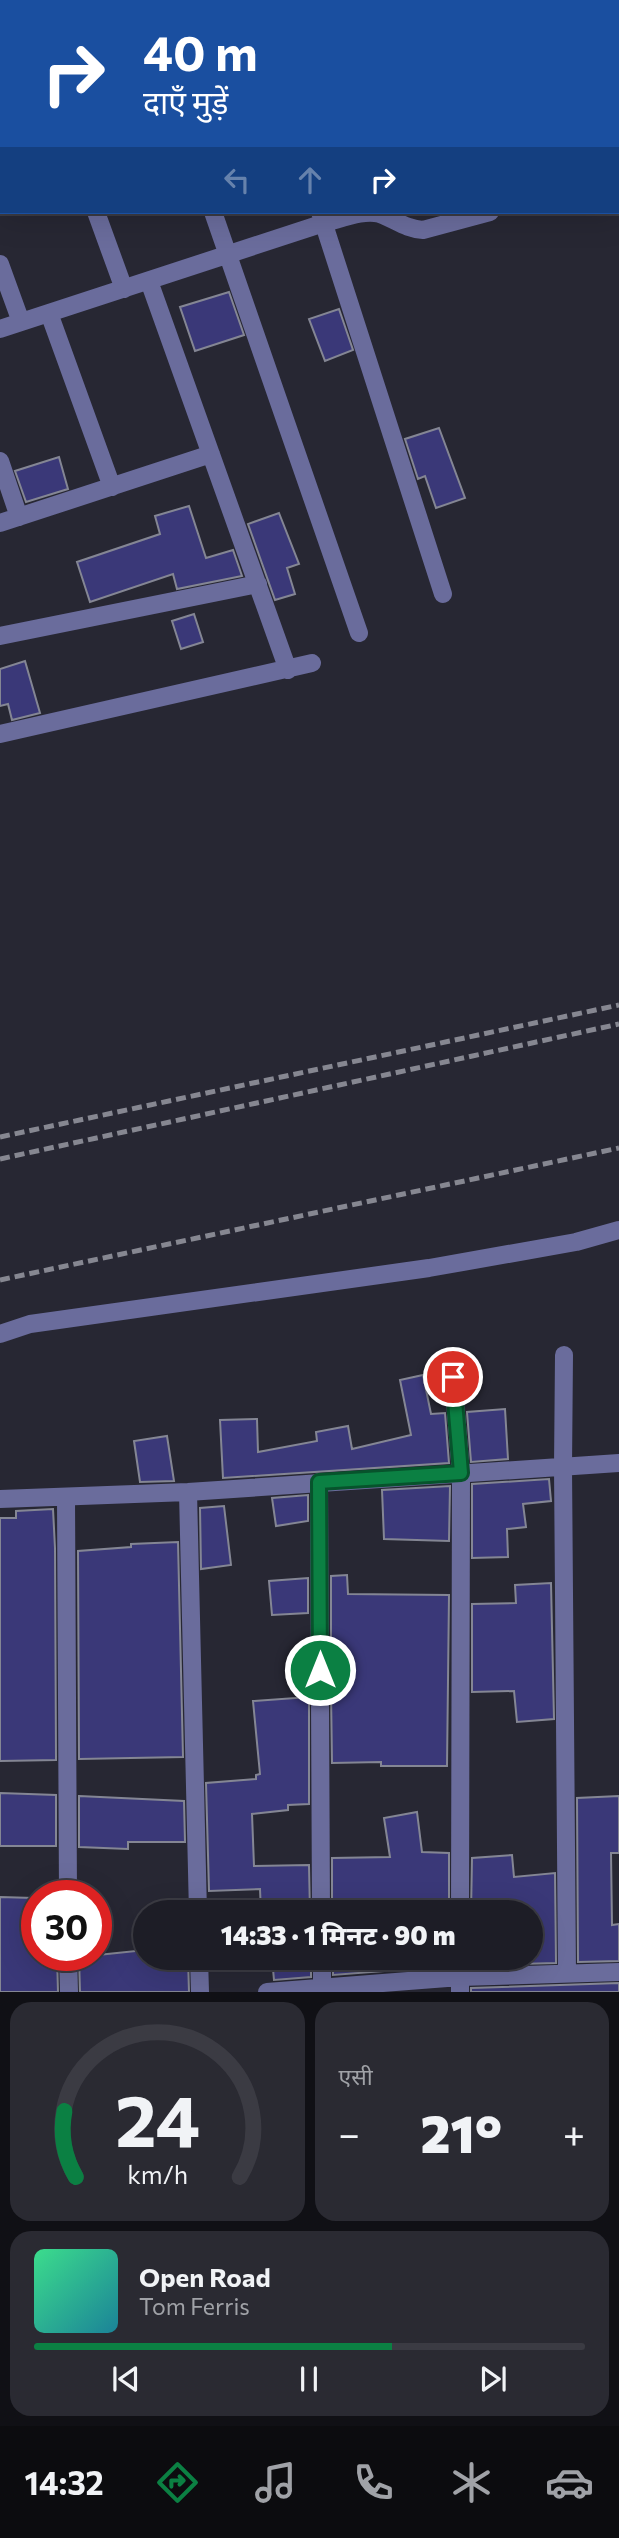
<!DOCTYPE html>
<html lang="hi">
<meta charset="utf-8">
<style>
body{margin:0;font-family:Commissioner,"Noto Sans Devanagari",sans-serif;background:#2a2a32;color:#f1f3f6;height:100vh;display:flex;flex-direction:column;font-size:26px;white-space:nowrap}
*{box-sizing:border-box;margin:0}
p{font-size:23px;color:#a0a2a7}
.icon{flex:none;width:38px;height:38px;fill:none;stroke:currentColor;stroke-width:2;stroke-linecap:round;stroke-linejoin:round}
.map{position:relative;height:1992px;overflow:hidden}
.panel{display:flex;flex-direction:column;gap:10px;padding:10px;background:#101015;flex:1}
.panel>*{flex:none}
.banner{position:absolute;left:0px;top:0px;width:620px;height:214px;box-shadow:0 7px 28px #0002,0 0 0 2px #3b3b43;background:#1a4fa0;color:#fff;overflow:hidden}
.speed{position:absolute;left:21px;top:1880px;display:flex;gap:14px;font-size:35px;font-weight:700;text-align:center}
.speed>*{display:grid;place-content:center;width:91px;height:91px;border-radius:50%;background:#1d1d26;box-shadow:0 7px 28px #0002,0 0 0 2px #3b3b43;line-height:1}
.speed .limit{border:10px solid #d22;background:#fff;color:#111}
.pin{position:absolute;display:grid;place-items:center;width:60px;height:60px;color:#fff;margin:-30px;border:4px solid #fff;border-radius:50%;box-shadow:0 2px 7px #0007}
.me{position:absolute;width:77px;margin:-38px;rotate:0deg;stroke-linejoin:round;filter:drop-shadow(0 0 5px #0008)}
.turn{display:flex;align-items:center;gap:24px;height:147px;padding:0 28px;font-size:32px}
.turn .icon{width:91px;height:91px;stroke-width:2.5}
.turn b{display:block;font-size:49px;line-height:60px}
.lanes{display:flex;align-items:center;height:66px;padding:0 28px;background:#0003;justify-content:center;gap:35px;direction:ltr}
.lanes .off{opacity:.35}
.big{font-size:52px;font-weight:800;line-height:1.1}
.panel .widget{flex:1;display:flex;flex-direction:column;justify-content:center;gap:10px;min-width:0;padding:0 24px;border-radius:21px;background:#2a2a32}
.panel .dial{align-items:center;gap:0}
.dial svg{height:182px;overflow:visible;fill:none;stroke:#3b3b43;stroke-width:7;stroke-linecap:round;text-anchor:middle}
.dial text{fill:#f1f3f6;stroke:none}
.song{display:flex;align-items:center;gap:21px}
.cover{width:84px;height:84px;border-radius:10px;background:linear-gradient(135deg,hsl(150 70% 55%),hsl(190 70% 35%))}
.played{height:7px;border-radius:4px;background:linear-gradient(90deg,#0b8043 65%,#3b3b43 65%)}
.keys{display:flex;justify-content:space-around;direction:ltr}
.heat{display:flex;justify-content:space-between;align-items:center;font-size:38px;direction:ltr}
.panel .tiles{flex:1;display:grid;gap:10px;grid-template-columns:1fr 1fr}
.widget:last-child{grid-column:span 2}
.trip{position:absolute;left:133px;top:1900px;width:410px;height:70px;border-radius:35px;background:#1d1d26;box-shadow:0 7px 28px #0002,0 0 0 2px #3b3b43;font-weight:800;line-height:70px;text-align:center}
.menu{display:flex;height:112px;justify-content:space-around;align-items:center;background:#0c0c0f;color:#a0a2a7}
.menu .icon{width:49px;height:49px}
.menu .selected{color:#0b8043}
.menu b{font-size:32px;color:#f1f3f6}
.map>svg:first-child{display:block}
.building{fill:#3a3878;stroke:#848694;stroke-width:2}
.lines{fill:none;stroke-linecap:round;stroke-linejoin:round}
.street{stroke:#6a6c9c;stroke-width:18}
.rail{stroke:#868791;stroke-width:5;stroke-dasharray:10 5;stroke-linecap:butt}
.route-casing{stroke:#07532c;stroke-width:18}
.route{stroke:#0b8043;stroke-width:12}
</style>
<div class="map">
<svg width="619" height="1992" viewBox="0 0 619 1992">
<rect width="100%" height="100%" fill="#272733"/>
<path class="building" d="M 229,292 L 244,335 L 195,351 L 180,307 Z
M 339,309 L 353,350 L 325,361 L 309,319 Z
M 439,428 L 465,498 L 436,508 L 425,476 L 418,479 L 405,439 Z
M 59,457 L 68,489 L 26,502 L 15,471 Z
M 189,506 L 206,558 L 233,550 L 242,576 L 177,589 L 173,574 L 90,602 L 77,562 L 160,534 L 155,516 Z
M 279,513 L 299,564 L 287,568 L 295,594 L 275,600 L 248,524 Z
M 194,614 L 203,642 L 181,649 L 172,621 Z
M 25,661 L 40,713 L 12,720 L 8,704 L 0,706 L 0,669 Z
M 423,1375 L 431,1414 L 445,1413 L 449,1463 L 223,1478 L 220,1420 L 257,1419 L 258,1452 L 317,1441 L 316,1432 L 348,1426 L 352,1449 L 411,1435 L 400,1380 Z
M 505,1409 L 508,1459 L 471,1462 L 467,1412 Z
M 167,1436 L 174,1481 L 140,1482 L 134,1441 Z
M 549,1479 L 551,1501 L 523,1504 L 526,1527 L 507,1529 L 508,1557 L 472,1558 L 472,1484 Z
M 450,1486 L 449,1541 L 384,1539 L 382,1490 Z
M 308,1495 L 308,1521 L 276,1526 L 272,1498 Z
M 224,1506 L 231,1565 L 201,1569 L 200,1508 Z
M 53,1509 L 55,1548 L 56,1760 L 0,1761 L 0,1518 L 16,1518 L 16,1511 Z
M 178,1542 L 183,1757 L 79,1759 L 78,1551 L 131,1547 L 131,1544 Z
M 347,1575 L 348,1594 L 449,1595 L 447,1766 L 381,1766 L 381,1762 L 332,1763 L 331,1692 L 335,1692 L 331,1645 L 331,1576 Z
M 308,1578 L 308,1613 L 272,1615 L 269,1581 Z
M 551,1583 L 554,1719 L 517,1722 L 514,1691 L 472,1692 L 472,1604 L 516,1603 L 515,1585 Z
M 309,1697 L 309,1804 L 288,1805 L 288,1810 L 252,1814 L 254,1866 L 309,1865 L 310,1913 L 261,1913 L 260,1889 L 209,1891 L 206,1783 L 256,1779 L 256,1775 L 260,1774 L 253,1701 Z
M 0,1793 L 56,1795 L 56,1846 L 0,1846 Z
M 79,1796 L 184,1801 L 185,1842 L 128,1842 L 128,1849 L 79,1847 Z
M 619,1796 L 619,1853 L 611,1853 L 612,1925 L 619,1924 L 619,1961 L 578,1962 L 577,1798 Z
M 417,1812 L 422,1852 L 449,1853 L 449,1913 L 385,1912 L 385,1908 L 332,1910 L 332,1858 L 390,1857 L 384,1818 Z
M 512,1855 L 514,1877 L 555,1873 L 556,1963 L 471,1965 L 471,1958 L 530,1958 L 530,1913 L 471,1913 L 472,1858 Z
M 0,1897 L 33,1898 L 31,1955 L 57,1955 L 58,1992 L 0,1992 Z
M 145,1950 L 145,1958 L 188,1958 L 189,1992 L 80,1992 L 79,1957 Z
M 272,1958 L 311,1958 L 311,1977 L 274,1980 Z
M 333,1958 L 449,1958 L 449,1966 L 333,1975 Z
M 619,1983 L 619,1992 L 471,1992 L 471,1988 Z"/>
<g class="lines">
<path class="street" d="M 14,0 L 15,2
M 140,0 L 140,2
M 246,0 L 246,2
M 356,0 L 356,2
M 482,0 L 482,2
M 618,8 L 619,11
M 618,180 L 619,180
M 96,212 L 124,289
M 213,212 L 359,633
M 320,212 L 443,594
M 0,264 L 21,322
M 149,281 L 288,670
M 49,313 L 112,487
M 0,329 L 324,223 C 341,219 364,209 380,214 C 396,220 406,229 423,230 L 490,212
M 0,461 L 19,517
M 0,523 L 211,454
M 0,636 L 258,584
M 0,734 L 312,663
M 0,1334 L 30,1324 L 429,1268 L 576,1242 L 619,1230
M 564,1355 L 563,1467 L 567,1973
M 453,1377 L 461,1473 L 460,1913
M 319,1482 L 321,1913
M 188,1492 L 198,1913
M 66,1498 L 68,1895
M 0,1499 L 188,1492 L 619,1463
M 68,1955 L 69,1992
M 199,1958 L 200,1992
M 322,1958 L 322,1992
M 460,1958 L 460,1992
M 267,1992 L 460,1977 L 619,1972"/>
<path class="rail" d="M 0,1137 L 619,1005
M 0,1159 L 619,1024
M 0,1280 L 619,1148"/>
</g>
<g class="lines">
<g class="route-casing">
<path id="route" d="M 320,1670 L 319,1482 L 461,1473 L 453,1377"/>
</g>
<use href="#route" class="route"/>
</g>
</svg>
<div class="speed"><div class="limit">30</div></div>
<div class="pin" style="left:453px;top:1377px;background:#d93025"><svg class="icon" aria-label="arrive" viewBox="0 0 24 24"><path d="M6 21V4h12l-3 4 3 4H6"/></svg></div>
<svg class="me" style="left:320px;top:1670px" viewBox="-20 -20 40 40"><circle r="17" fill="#0b8043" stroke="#fff" stroke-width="3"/><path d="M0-11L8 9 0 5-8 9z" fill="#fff"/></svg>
<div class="trip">14:33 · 1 मिनट · 90 m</div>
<div class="banner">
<div class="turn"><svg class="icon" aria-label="right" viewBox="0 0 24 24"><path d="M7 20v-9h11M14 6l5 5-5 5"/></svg><div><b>40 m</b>दाएँ मुड़ें</div></div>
<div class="lanes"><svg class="icon off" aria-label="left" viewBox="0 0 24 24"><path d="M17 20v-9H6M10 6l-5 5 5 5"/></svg><svg class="icon off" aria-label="ahead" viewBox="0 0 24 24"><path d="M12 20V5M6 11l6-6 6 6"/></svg><svg class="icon" aria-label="right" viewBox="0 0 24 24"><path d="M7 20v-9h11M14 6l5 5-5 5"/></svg></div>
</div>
</div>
<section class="panel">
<div class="tiles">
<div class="widget dial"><svg viewBox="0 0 100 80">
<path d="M14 69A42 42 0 1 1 86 69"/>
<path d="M14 69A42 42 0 0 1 9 40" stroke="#0b8043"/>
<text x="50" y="56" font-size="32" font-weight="700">24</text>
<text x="50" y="72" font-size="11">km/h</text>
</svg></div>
<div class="widget"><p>एसी</p>
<div class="heat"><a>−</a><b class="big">21°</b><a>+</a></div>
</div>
<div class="widget">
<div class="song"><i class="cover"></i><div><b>Open Road</b><p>Tom Ferris</p></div></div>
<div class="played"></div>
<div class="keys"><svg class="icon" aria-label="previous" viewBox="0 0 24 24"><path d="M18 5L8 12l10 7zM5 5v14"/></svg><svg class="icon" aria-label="pause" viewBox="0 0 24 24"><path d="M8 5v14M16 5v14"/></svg><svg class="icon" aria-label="next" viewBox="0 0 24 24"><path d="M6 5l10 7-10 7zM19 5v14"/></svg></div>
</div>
</div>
</section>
<nav class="menu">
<b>14:32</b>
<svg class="icon selected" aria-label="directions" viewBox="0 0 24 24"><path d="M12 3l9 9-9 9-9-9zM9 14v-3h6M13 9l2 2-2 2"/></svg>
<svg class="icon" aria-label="music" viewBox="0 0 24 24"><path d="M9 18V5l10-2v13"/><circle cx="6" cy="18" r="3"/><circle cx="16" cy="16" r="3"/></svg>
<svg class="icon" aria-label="phone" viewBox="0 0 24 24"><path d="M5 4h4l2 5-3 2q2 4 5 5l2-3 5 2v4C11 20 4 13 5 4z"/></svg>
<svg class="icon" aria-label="climate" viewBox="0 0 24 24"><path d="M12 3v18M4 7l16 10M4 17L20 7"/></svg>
<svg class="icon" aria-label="car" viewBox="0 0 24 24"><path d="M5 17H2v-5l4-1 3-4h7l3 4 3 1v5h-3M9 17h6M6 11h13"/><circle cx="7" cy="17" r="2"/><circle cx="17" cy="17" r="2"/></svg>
</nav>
